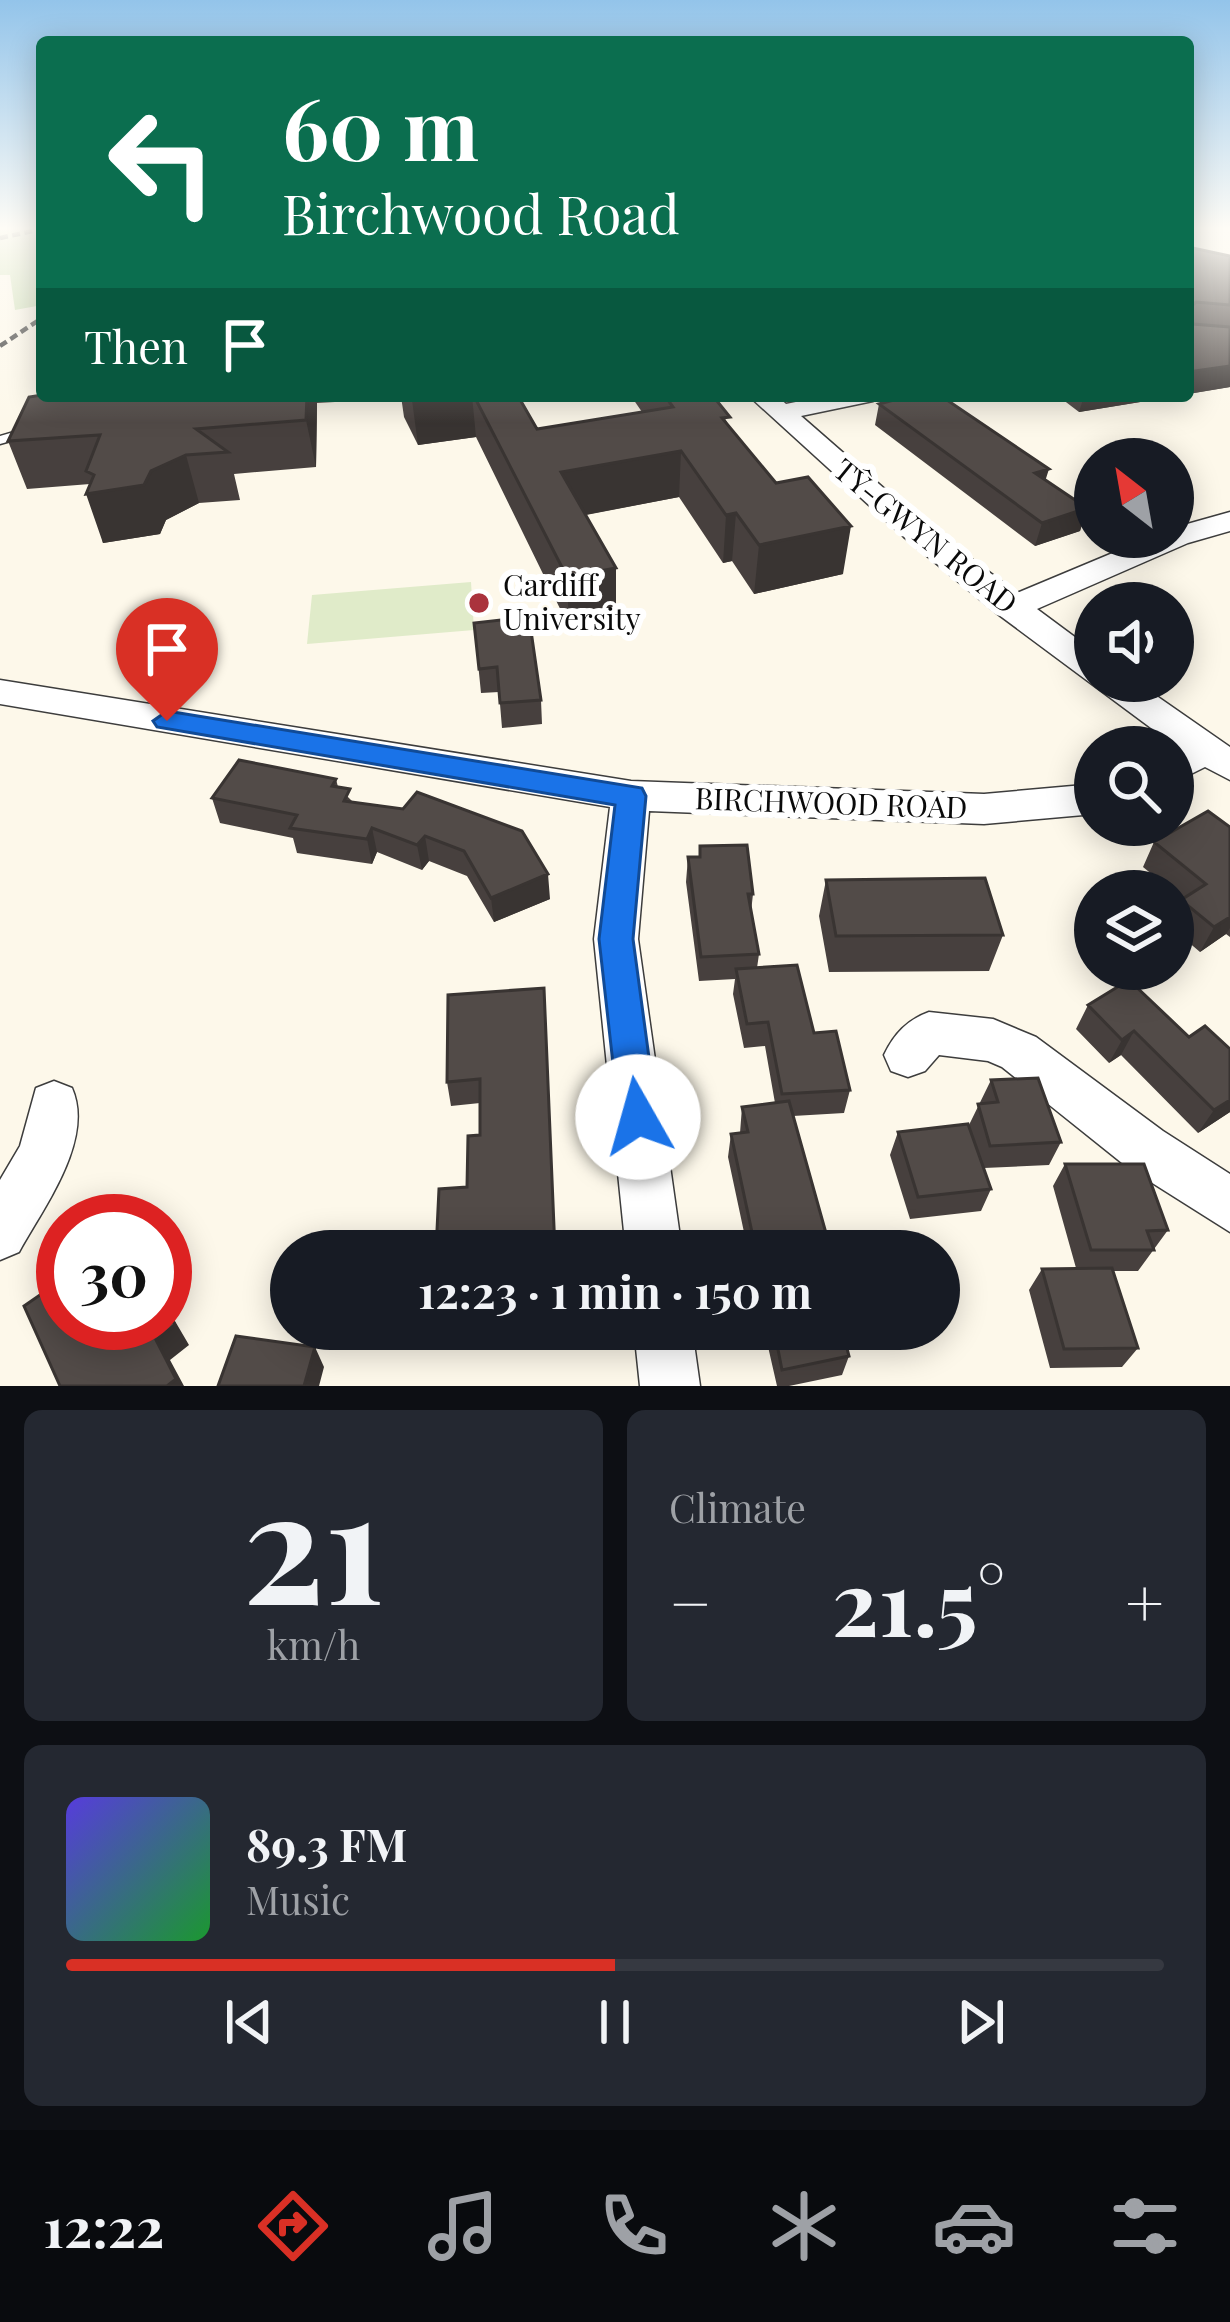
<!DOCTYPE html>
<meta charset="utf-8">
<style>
body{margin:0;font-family:"Playfair Display",serif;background:#242831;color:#f1f3f6;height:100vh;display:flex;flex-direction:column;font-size:45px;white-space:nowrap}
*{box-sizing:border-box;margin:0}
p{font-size:39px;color:#9ea1a6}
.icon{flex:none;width:66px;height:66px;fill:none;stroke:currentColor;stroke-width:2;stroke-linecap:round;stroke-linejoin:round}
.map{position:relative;height:1386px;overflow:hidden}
.panel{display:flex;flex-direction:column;gap:24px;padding:24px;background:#0d0f14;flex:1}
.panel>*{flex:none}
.hud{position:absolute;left:36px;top:36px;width:1158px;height:366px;border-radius:12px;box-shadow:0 6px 30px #0003;background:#0b6e4f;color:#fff;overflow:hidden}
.needle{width:78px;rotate:329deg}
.controls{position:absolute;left:1074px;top:438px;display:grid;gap:24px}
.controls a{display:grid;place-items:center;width:120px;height:120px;border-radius:50%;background:#171b24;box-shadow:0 6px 30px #0003;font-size:60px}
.speed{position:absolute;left:36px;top:1194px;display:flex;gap:24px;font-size:60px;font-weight:700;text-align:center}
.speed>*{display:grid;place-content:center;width:156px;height:156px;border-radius:50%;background:#171b24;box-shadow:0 6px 30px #0003;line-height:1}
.speed .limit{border:18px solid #d22;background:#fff;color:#111}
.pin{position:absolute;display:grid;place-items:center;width:102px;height:102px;color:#fff;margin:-123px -51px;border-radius:50% 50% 50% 0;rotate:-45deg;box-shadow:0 0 12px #0007}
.pin .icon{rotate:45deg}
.me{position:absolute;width:132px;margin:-66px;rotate:353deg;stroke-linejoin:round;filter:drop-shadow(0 0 9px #0008)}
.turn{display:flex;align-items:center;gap:42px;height:252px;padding:0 48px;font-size:54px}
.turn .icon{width:156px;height:156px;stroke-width:2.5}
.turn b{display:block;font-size:84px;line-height:102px}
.then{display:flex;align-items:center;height:114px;padding:0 48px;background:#0003;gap:24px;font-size:45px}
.big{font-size:90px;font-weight:700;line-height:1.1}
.panel .tile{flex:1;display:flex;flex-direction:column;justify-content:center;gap:18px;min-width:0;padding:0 42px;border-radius:18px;background:#242831}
.panel .dial{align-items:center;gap:0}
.dial b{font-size:156px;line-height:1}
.song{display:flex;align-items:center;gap:36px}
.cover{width:144px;height:144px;border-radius:18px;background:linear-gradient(135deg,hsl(250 70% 55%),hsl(130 70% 35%))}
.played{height:12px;border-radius:6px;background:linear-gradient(90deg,#d93025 50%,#363941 50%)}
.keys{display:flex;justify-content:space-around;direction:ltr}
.heat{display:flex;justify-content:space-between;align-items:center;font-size:66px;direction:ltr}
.panel .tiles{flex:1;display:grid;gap:24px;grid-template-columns:1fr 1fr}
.tile:last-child{grid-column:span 2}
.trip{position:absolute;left:270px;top:1230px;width:690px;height:120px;border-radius:60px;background:#171b24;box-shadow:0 6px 30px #0003;font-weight:700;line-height:120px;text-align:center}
.menu{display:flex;height:192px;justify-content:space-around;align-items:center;background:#090b0e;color:#9ea1a6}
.menu .icon{width:84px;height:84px}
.menu .active{color:#d93025}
.menu b{font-size:54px;color:#f1f3f6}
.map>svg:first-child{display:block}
.green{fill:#d0e2b8}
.pitch{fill:#e0ebc9}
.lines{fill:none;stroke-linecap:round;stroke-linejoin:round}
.lane-casing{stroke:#3d3d3d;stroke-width:3}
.street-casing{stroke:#3d3d3d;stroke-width:3}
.path{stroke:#2c2c2c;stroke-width:4.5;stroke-dasharray:8 4.5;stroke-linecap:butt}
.lane{fill:#fff;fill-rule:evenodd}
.street{fill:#fff;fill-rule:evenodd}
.wall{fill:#47403e}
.shaded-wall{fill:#393432}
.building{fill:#524b48;stroke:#393432;stroke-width:3}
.route{fill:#1a73e8;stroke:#114b97;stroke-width:3}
.poi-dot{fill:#aa333d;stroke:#fff;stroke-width:4.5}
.labels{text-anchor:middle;stroke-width:12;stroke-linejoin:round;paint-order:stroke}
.street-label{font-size:30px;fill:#0a0a0a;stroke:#fff}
.poi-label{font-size:30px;fill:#0a0a0a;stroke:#fff;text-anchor:start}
</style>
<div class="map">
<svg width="1230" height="1386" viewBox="0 0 1230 1386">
<rect width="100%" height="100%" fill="#fdf8ea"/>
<path class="green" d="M 0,229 L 42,229 L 42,305 L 15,310 L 10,275 L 0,275 Z"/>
<path class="pitch" d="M 471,582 L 474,630 L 307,644 L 312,595 Z"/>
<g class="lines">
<g class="lane-casing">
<path id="lane" d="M 34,426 L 39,427 L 39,433 L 0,444 L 0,436 Z"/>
</g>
<g class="street-casing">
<path id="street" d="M 749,396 L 777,396 L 786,404 L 825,396 L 877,396 L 873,401 L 801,416 L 926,525 L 1017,593 L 1151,537 L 1173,537 L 1173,528 L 1230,512 L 1230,531 L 1188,543 L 1037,609 L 1095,652 L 1095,681 L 1135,681 L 1230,747 L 1230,780 L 1205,767 L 1173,783 L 1173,751 L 1178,748 L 999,615 L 904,537 Z
M 0,680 L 631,781 L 984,794 L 1095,784 L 1095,814 L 984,824 L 649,811 L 638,939 L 682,1251 L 626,1251 L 594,939 L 610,807 L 0,704 Z
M 929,1012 L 993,1019 L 1036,1037 L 1163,1131 L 1230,1174 L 1230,1232 L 1127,1167 L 1002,1067 L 988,1061 L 939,1055 L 925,1071 L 908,1077 L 891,1071 L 884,1055 C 894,1034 907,1020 929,1012 Z
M 54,1081 L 72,1088 C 95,1140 43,1208 19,1252 L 0,1260 L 0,1180 L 20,1146 L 36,1088 Z
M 634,1329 L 692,1329 L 700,1386 L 640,1386 Z"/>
</g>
<path class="path" d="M 0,238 L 42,229
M 0,346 L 42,318"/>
<use href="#lane" class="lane"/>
<use href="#street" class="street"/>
</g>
<path class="wall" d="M 1188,247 L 1230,256 L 1230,387 L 1188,394 Z
M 42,395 L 335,396 L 335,402 L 317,403 L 316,467 L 234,474 L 240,500 L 199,503 L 166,520 L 160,534 L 103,543 L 90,484 L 27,489 L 8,441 Z
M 401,396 L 518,396 L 537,429 L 642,412 L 631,396 L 713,396 L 729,426 L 843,574 L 754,594 L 732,561 L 723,563 L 679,497 L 586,515 L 616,568 L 616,617 L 569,627 L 476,437 L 418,445 L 404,417 Z
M 1058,396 L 1177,396 L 1079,412 Z
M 879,404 L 1046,480 L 1087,508 L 1080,531 L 1035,546 L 875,425 Z
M 474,623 L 541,700 L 542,724 L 502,728 L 499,692 L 481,693 Z
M 336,779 L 338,787 L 353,802 L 403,809 L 550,899 L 494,922 L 467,876 L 429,861 L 422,870 L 377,852 L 372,864 L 297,853 L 293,838 L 220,823 L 212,798 Z
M 1230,827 L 1230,937 L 1226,934 L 1200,952 L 1173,929 L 1173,915 L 1182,899 L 1143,867 L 1154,842 Z
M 700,846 L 753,894 L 751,912 L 759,954 L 757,968 L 814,1033 L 850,1090 L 844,1113 L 793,1116 L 831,1251 L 748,1251 L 728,1157 L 731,1134 L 740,1133 L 742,1107 L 775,1103 L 765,1046 L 744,1048 L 733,994 L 735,979 L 699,981 L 686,882 L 688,857 L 699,857 Z
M 826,880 L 1003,935 L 989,971 L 829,972 L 819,916 Z
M 1129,980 L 1230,1112 L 1198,1133 L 1121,1055 L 1109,1063 L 1076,1029 L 1088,1005 Z
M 544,988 L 467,1187 L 480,1135 L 480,1103 L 451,1106 L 447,1082 Z
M 991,1080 L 1061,1142 L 1049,1165 L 984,1168 L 991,1189 L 981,1211 L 910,1219 L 890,1155 L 898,1132 L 969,1125 Z
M 1065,1164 L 1168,1230 L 1138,1271 L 1113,1271 L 1138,1348 L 1122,1367 L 1050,1368 L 1029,1290 L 1042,1269 L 1076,1268 L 1053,1186 Z
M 463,1329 L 499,1329 L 499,1338 L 466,1342 Z
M 764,1329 L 842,1329 L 849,1356 L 842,1375 L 789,1386 L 777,1386 Z"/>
<path class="shaded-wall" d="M 1230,366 L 1230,387 L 1188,394 L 1188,372 Z
M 307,396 L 315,396 L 317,403 L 316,467 L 306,420 Z
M 440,396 L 472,396 L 476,437 L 418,445 L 412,400 Z
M 1084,396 L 1177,396 L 1079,412 Z
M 681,451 L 679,497 L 563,519 L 561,472 Z
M 186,455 L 199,503 L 166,520 L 160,534 L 103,543 L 86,494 Z
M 1049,469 L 1042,491 L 1035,473 Z
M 1087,508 L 1080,531 L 1035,546 L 1042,523 Z
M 736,513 L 732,561 L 723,563 L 726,515 Z
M 851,526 L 843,574 L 754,594 L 759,545 Z
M 616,568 L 616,617 L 569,627 L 567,577 Z
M 372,828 L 377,852 L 372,864 L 367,839 Z
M 425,836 L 429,861 L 422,870 L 417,845 Z
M 548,874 L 550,899 L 494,922 L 491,898 Z
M 1230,917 L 1230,928 L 1226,934 L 1200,952 L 1214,927 Z
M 1134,1031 L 1121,1055 L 1109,1063 L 1122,1040 Z
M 1230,1100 L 1230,1112 L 1198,1133 L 1214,1110 Z
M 165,1304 L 189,1345 L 170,1360 L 184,1386 L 167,1386 L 156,1340 Z
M 315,1347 L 324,1367 L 319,1386 L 304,1386 Z"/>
<path class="building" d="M 1188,247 L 1230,256 L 1230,305 L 1196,302 L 1191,307 L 1193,324 L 1230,327 L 1230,366 L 1188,372 Z
M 42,395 L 307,396 L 306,420 L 196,429 L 228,452 L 186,455 L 151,471 L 144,485 L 86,494 L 94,475 L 86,471 L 100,435 L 8,441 L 29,397 Z
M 410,396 L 440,396 L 412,400 Z
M 474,396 L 518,396 L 537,429 L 673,407 L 665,396 L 713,396 L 730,417 L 722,418 L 776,483 L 808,477 L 851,526 L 759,545 L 736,513 L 726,515 L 681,451 L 561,472 L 616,568 L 567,577 Z
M 909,396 L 941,396 L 1049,469 L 1035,473 L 1087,508 L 1042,523 L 879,404 Z
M 529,617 L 541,700 L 500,703 L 497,667 L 479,669 L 474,623 Z
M 239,760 L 336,779 L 332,786 L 350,789 L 344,801 L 403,809 L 417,792 L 522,831 L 548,874 L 491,898 L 464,851 L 425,836 L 417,845 L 372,828 L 367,839 L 290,828 L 297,815 L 212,798 Z
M 1208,811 L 1230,827 L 1230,917 L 1214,927 L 1181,900 L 1206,884 L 1154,842 Z
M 747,845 L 753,894 L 748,894 L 759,954 L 701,957 L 688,857 L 700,857 L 700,846 Z
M 985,878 L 1003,935 L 836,936 L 826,880 Z
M 797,965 L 814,1033 L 836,1031 L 850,1090 L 782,1094 L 768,1022 L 747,1024 L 736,969 Z
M 1129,980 L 1189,1037 L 1205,1026 L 1230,1049 L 1230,1100 L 1214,1110 L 1134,1031 L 1122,1040 L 1088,1005 Z
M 544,988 L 555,1251 L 436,1251 L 439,1189 L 467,1187 L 468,1136 L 480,1135 L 480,1079 L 447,1082 L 448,995 Z
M 1038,1078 L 1061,1142 L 990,1146 L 978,1104 L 998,1102 L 991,1080 Z
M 789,1101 L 831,1251 L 756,1251 L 731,1134 L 748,1132 L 742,1107 Z
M 968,1124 L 991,1189 L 918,1197 L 898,1132 Z
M 1065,1164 L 1144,1164 L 1168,1230 L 1147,1231 L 1154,1250 L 1091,1250 Z
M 1112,1268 L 1138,1348 L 1064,1349 L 1042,1269 Z
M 63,1279 L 63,1323 L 165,1323 L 165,1306 L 175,1325 L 156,1340 L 176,1379 L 167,1386 L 60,1386 L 24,1306 Z
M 774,1329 L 842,1329 L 849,1356 L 782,1370 Z
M 236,1336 L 315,1347 L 304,1386 L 218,1386 Z"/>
<linearGradient id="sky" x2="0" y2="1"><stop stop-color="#93c4ea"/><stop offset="0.54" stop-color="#fefcf6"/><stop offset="1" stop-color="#fefcf6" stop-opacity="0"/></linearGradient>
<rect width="1230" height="423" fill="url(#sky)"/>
<path class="route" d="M 167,711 L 642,788 L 646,796 L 633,939 L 657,1117 L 651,1130 L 638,1135 L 624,1130 L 619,1117 L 599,939 L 615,805 L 157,727 L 153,721 Z"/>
<circle class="poi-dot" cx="479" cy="603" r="12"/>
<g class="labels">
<g class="street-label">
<text transform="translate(925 537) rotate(39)" y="10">TŶ-GWYN ROAD</text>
<text transform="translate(831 804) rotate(2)" y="10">BIRCHWOOD ROAD</text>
</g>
<g class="poi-label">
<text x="503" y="596">Cardiff<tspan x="503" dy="34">University</tspan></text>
</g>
</g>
</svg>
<div class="controls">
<a><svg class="needle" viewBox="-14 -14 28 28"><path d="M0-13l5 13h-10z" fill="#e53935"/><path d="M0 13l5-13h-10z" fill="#9ea1a6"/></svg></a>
<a><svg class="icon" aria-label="sound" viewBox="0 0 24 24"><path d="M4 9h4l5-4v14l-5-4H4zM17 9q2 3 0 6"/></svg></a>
<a><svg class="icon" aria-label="search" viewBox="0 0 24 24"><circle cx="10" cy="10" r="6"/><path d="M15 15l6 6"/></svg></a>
<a><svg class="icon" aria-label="layers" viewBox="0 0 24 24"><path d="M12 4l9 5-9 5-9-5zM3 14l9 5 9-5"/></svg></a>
</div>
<div class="speed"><div class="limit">30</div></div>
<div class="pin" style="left:167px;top:721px;background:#d93025"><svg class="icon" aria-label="arrive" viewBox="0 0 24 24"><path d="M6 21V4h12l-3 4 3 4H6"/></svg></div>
<svg class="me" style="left:638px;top:1117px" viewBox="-20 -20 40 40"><circle r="19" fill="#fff"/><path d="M0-13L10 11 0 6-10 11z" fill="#1a73e8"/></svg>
<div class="trip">12:23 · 1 min · 150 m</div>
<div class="hud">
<div class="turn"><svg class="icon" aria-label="left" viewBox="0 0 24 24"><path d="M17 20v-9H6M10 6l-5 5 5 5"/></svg><div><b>60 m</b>Birchwood Road</div></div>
<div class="then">Then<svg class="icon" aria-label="arrive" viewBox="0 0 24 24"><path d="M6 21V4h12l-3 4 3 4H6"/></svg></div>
</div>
</div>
<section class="panel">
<div class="tiles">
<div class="tile dial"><b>21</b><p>km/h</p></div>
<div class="tile"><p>Climate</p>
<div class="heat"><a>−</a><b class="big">21.5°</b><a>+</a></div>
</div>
<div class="tile">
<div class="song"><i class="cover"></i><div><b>89.3 FM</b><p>Music</p></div></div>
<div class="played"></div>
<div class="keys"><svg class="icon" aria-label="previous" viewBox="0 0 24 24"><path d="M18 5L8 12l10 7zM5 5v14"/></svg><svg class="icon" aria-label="pause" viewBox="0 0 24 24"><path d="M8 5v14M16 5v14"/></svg><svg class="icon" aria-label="next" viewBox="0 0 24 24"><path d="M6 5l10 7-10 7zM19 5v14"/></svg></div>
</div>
</div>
</section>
<nav class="menu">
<b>12:22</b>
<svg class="icon active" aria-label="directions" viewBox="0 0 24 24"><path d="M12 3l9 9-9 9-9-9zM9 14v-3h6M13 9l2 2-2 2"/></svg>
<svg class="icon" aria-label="music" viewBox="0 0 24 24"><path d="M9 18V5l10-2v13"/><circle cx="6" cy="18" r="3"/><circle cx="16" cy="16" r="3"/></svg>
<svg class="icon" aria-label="phone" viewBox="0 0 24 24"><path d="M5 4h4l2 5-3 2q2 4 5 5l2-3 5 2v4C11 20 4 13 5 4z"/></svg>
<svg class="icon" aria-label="climate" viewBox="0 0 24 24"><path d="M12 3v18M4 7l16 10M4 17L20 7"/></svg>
<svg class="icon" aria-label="car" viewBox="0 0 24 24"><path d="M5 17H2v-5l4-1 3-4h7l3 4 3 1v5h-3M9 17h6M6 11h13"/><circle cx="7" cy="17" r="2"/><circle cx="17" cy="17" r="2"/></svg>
<svg class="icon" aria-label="filters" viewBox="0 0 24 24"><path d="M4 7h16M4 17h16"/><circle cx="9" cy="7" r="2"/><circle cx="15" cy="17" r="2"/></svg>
</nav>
